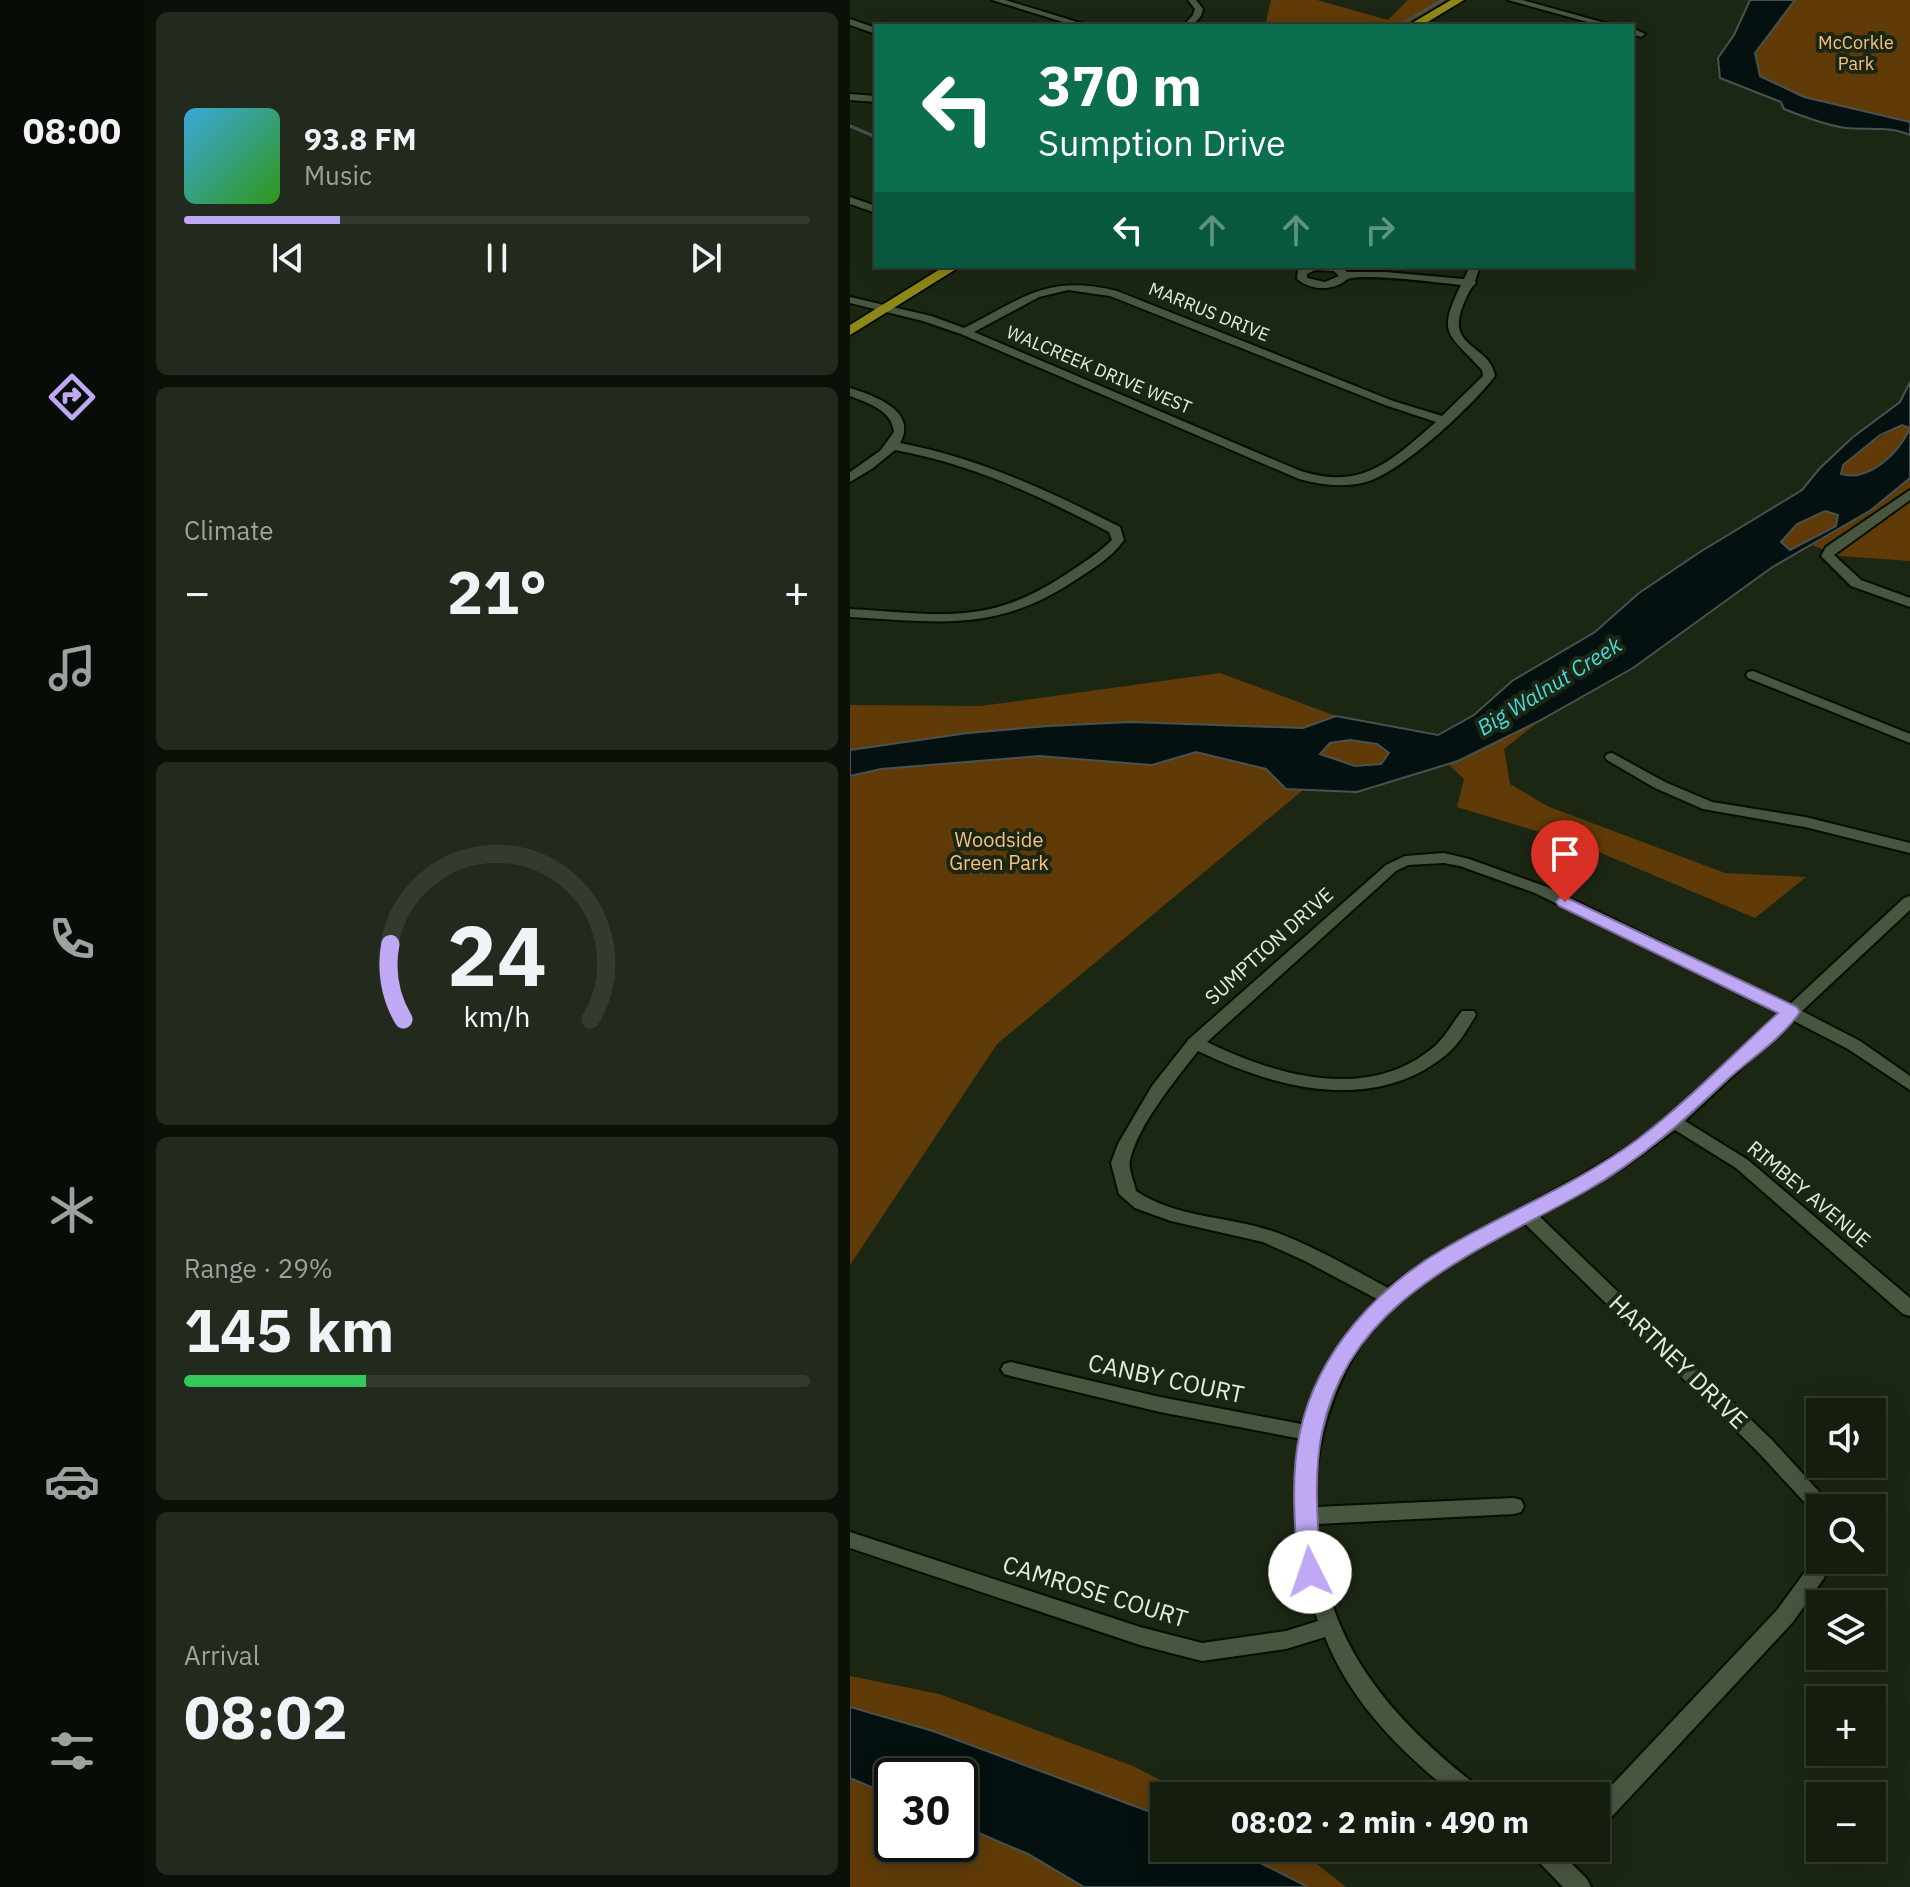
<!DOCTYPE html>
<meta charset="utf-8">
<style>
body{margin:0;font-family:"IBM Plex Sans",sans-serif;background:#212a1c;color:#f1f3f6;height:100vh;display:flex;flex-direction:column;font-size:30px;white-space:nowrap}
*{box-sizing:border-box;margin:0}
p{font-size:26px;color:#9da29e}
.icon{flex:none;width:44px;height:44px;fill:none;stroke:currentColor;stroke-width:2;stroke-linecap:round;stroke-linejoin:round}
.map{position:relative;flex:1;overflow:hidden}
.sheet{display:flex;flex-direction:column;gap:12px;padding:12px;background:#0b1008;width:706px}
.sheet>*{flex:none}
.hud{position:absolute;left:24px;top:24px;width:760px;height:244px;border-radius:0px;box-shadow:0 4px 20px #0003,0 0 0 2px #333b2e;background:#0b6e4f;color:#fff;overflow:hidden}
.fabs{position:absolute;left:956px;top:1398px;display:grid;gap:16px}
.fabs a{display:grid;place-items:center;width:80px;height:80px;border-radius:0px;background:#141d0e;box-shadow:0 4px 20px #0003,0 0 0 2px #333b2e;font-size:40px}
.speed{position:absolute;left:24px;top:1758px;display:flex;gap:16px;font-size:40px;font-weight:700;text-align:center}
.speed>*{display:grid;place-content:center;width:104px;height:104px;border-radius:50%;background:#141d0e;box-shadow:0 4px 20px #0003,0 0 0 2px #333b2e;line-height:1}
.speed .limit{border:4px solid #111;border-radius:12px;background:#fff;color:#111}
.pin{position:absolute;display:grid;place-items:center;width:68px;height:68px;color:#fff;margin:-82px -34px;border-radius:50% 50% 50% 0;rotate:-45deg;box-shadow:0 0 8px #0007}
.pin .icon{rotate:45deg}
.me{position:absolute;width:88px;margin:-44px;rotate:356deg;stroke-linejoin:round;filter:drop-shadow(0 0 6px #0008)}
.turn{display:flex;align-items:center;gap:28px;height:168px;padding:0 32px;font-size:36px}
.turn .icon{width:104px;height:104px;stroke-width:2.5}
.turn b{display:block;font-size:56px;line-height:68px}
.lanes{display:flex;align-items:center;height:76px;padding:0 32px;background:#0003;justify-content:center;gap:40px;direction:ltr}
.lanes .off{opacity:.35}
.big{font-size:60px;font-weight:700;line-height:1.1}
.sheet .card{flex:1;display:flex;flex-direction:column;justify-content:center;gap:12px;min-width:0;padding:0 28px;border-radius:12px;background:#212a1c}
.sheet .dial{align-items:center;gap:0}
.dial svg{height:208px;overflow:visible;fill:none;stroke:#333b2e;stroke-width:7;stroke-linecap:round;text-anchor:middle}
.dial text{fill:#f1f3f6;stroke:none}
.song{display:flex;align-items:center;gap:24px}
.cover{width:96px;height:96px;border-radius:12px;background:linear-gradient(135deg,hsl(200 70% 55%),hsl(110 70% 35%))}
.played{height:8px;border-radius:4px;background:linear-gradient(90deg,#bfa9f4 25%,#333b2e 25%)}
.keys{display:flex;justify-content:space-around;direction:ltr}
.heat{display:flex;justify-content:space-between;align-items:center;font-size:44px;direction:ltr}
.charge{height:12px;border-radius:6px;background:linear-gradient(90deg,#34c759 29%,#333b2e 0)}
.trip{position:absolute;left:300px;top:1782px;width:460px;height:80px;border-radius:0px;background:#141d0e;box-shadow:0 4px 20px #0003,0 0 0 2px #333b2e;font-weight:700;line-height:80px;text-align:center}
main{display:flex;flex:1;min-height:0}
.dock{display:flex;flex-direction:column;width:144px;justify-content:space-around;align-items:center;background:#080c06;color:#9da29e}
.dock .icon{width:56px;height:56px}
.dock .active{color:#bfa9f4}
.dock b{font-size:36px;color:#f1f3f6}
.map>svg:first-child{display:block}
.green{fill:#603b08;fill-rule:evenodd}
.water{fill:#051011;stroke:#48524f;stroke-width:2;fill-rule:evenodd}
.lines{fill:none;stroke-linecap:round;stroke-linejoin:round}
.stream{stroke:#48524f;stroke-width:3}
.minor-casing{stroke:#050f01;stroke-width:4}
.major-casing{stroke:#050f01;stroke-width:4}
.minor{fill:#485640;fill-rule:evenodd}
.major{fill:#8e881b;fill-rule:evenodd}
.route{fill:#bfa9f4;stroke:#7c6e9f;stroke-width:2}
.labels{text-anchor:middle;stroke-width:8;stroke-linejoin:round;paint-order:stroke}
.far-park-label{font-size:18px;fill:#f6c085;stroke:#1b2713}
.far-street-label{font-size:18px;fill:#e3ecdf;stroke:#1b2713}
.park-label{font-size:20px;fill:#f6c085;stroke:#1b2713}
.street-label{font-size:20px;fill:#e3ecdf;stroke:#1b2713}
.water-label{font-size:22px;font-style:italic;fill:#46d9df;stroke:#1b2713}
.near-street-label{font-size:24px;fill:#e3ecdf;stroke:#1b2713}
</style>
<main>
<nav class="dock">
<b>08:00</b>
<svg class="icon active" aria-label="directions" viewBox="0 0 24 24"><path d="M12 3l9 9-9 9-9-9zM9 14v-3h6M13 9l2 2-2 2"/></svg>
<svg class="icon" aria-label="music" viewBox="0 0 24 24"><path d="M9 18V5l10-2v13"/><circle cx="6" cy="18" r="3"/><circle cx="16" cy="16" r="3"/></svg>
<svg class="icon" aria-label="phone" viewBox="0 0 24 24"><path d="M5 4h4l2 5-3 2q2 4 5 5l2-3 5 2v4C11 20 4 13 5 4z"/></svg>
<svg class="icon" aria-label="climate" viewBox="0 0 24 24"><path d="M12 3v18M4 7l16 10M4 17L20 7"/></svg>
<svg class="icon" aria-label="car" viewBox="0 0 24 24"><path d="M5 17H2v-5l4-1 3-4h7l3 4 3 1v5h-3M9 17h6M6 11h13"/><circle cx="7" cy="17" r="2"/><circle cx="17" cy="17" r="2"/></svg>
<svg class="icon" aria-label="filters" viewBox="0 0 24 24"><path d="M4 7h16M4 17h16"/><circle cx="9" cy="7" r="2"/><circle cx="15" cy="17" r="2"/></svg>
</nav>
<section class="sheet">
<div class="card">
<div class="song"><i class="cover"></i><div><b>93.8 FM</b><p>Music</p></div></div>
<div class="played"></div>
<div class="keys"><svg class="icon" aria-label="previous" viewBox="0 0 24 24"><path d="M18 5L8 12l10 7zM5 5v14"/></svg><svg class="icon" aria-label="pause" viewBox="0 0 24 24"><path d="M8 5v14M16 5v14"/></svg><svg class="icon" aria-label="next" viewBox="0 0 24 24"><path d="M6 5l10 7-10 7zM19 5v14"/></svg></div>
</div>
<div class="card"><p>Climate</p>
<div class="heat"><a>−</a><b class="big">21°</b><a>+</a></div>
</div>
<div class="card dial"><svg viewBox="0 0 100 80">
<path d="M14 69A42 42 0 1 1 86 69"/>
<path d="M14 69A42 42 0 0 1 9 40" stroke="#bfa9f4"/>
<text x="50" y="56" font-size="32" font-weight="700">24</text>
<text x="50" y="72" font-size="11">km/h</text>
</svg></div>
<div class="card"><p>Range · 29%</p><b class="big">145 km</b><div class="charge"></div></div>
<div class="card"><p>Arrival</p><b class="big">08:02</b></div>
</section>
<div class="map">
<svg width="1060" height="1887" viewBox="0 0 1060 1887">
<rect width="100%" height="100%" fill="#1b2713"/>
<path class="green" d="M 421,0 L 467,0 L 538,20 L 558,0 L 603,0 L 557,26 L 415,26 Z
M 945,0 L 1060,0 L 1060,122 L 954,97 L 910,76 L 905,54 Z
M 1053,425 L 1060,428 C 1050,451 1028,468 1005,477 L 991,474 L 993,465 C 1012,449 1030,435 1053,425 Z
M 1060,478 L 1060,561 L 990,556 L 962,545 L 1021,510 Z
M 975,511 L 988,515 L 987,526 L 940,550 L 931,542 L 947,524 Z
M 370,673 L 486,716 L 453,728 L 430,728 L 476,771 L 147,1044 L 0,1265 L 0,705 L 131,706 Z
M 689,721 L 654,749 L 660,784 L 697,806 L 875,873 L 956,877 L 905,918 L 732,845 L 607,807 L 614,779 L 598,764 Z
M 500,740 L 527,744 L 540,752 L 532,764 L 505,766 L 469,754 L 480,743 Z
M 0,1676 L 89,1694 L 283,1766 L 341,1796 L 314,1796 L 314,1848 L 440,1848 L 458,1857 L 496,1887 L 0,1887 ZM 42,1776 L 110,1776 L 110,1844 L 42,1844 Z"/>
<path class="water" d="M 900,0 L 945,0 L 905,53 L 910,76 L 954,97 L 1060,122 L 1060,135 C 1039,126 1019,130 996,128 C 975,125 954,117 934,109 L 931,102 L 870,78 L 868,58 L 884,35 Z
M 1060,382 L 1060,428 L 1052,425 L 1030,435 L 993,465 L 991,474 C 1019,482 1049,453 1060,428 L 1060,478 L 1021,510 L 921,568 L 783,668 L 689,721 L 608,761 L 507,792 L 436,789 L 416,769 L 346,752 L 302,765 L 189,756 L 31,769 L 0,776 L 0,750 L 118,733 L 198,726 L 281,722 L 453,728 L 486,716 L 588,735 L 624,715 L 662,681 L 745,632 L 789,593 L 850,552 L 952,490 L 970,468 L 1003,437 L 1050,402 ZM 975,511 L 988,515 L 986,526 L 940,550 L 931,542 L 947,524 ZM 500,740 L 527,744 L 539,753 L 531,764 L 505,766 L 470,754 L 480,743 Z
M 0,1707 L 83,1731 L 314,1817 L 314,1848 L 381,1848 L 458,1887 L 234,1887 L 178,1854 L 110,1825 L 110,1776 L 42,1776 L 42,1796 L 0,1778 Z"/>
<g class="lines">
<path class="stream" d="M 548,26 L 593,0
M 0,126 L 26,137"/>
<g class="minor-casing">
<path id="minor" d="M 142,0 L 155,0 L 240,26 L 226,26 Z
M 338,0 L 346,0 L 353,9 L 351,16 L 342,26 L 333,26 L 343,15 L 345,9 Z
M 658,0 L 672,0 L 766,26 L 752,26 Z
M 0,19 L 26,28 L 26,34 L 0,25 Z
M 782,28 L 795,34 L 791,37 L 782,34 Z
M 0,94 L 26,96 L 26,102 L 0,100 Z
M 0,197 L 26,206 L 26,213 L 0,204 Z
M 457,266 L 491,266 L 497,272 L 535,272 L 614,279 L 620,266 L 630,266 L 625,281 L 626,283 C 620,288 617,296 613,305 C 595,349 640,344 645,376 C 622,406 552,472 516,482 C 493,488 471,485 449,479 L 111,334 L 73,321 L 0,303 L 0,297 L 81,316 L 114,328 C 174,298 196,274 267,291 L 543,401 L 592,416 L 633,376 L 632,370 C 599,333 586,336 611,285 C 591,283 513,273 498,279 C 495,280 492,284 488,285 C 474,291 458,288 447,279 L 448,270 ZM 465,270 L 484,271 L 489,276 L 475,282 L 457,278 L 457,274 ZM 218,290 L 260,296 L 535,405 L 586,422 C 541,461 511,492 448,470 L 124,332 L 189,297 Z
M 0,388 C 25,396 68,411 50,443 C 129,458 199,491 270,527 L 274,540 C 262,557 244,568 227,579 C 147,633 91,622 0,617 L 0,609 C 90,614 138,627 218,573 C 233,563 249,553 262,540 L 259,532 C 190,496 122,464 45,450 L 23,468 L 0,482 L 0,472 L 30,451 L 44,432 C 42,410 18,403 0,396 Z
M 1060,490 L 1060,500 L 984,555 L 1011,580 L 1060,598 L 1060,607 L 1001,586 L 971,556 L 976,547 Z
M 903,671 L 1060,734 L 1060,743 L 898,678 L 896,675 L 898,672 Z
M 762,753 L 815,782 L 862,802 L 955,817 L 1060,843 L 1060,853 L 955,827 L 853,809 L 805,788 L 757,760 L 755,757 L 757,754 Z
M 594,853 L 619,859 L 697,887 L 939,1005 L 1054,898 L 1060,896 L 1060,910 L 952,1011 L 1010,1041 L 1060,1076 L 1060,1090 L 998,1049 L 942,1020 L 835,1121 L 898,1160 L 1060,1298 L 1060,1316 L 1053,1314 L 886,1168 L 825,1130 L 774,1167 L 688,1215 L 922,1440 L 973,1496 L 978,1508 L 970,1508 L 970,1527 L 963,1525 L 957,1505 L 908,1452 L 673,1222 C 631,1245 584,1269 548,1301 C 494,1348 462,1436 466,1507 L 664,1498 L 671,1500 L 674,1506 L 671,1512 L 664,1514 L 467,1524 C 474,1644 540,1718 631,1789 L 634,1796 L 606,1796 C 551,1752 501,1703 475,1637 L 436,1649 L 352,1661 L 290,1645 L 0,1548 L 0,1532 L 290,1627 L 352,1643 L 436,1631 L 468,1621 C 444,1563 442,1501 452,1439 L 310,1412 L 161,1376 L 154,1374 L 151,1369 L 154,1364 L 161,1362 L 310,1397 L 456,1425 C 473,1373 493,1341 527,1299 L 453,1260 L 413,1242 L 321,1221 L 285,1208 L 269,1194 L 261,1163 L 268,1144 L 302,1086 L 339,1039 L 536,865 L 555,856 ZM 594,863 L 610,866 L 685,893 L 929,1013 C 881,1056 838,1107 784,1143 C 705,1196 615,1231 538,1288 C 501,1268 462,1245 422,1231 C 377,1216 326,1218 286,1191 C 284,1181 278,1169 280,1160 C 288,1125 326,1079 348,1051 C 425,1088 524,1115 597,1054 C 609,1044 618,1028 626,1015 L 624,1011 L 612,1011 C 603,1022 596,1036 585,1046 C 519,1103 427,1076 357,1042 L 546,871 L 558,865 Z
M 970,1549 L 970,1560 L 980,1560 L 974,1578 L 943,1622 L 754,1825 L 746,1828 L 746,1802 L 927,1610 L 957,1569 L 963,1552 Z
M 678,1848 L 706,1848 L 737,1879 L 741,1887 L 713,1887 L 682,1855 Z"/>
</g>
<g class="major-casing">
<path id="major" d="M 601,0 L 614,0 L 571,26 L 557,26 Z
M 95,266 L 111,266 L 0,335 L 0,325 Z"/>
</g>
<use href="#minor" class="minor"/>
<use href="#major" class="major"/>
</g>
<path class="route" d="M 715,897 L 947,1007 L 950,1012 C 933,1037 902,1058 879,1078 C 833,1121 792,1159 736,1191 C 631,1251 500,1297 472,1432 C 463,1477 468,1527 471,1572 L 468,1579 L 460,1581 L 451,1579 L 448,1572 C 445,1527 440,1476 450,1432 C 467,1352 528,1286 597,1247 C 660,1210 729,1183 788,1139 C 836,1103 883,1054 928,1013 L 709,906 L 706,902 L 709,898 Z"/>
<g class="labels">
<g class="far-park-label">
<text x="1006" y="49">McCorkle<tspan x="1006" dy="21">Park</tspan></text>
</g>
<g class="far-street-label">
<text transform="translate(359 312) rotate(22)" y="6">MARRUS DRIVE</text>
<text transform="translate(249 370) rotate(23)" y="6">WALCREEK DRIVE WEST</text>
</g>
<g class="park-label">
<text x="149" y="847">Woodside<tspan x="149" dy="23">Green Park</tspan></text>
</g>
<g class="street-label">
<text transform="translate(419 946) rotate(-42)" y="7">SUMPTION DRIVE</text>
<text transform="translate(959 1194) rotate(40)" y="7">RIMBEY AVENUE</text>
</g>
<g class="water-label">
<text transform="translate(699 686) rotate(-32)" y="8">Big Walnut Creek</text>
</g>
<g class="near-street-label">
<text transform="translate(828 1362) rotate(44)" y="8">HARTNEY DRIVE</text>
<text transform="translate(316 1379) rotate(12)" y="8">CANBY COURT</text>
<text transform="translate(245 1592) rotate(17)" y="8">CAMROSE COURT</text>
</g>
</g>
</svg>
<div class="fabs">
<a><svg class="icon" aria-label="sound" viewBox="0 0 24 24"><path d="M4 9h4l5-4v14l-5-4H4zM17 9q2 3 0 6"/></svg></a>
<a><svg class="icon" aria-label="search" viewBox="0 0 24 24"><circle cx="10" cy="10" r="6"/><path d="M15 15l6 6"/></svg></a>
<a><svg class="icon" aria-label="layers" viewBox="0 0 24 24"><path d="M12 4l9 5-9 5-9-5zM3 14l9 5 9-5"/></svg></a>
<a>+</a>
<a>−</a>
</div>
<div class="speed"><div class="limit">30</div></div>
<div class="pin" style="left:715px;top:902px;background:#d93025"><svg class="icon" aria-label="arrive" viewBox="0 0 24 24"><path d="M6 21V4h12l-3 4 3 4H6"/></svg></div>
<svg class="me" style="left:460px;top:1572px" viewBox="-20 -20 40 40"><circle r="19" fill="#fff"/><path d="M0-13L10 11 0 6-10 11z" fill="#bfa9f4"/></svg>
<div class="trip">08:02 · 2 min · 490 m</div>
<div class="hud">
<div class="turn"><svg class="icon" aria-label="left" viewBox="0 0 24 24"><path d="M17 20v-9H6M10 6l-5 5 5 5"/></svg><div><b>370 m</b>Sumption Drive</div></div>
<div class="lanes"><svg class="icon" aria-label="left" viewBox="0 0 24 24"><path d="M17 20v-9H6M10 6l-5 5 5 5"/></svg><svg class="icon off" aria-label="ahead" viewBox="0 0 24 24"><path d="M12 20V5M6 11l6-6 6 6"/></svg><svg class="icon off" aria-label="ahead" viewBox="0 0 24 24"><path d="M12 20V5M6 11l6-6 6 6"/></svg><svg class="icon off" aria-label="right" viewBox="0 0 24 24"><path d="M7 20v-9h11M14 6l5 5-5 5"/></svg></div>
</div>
</div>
</main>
